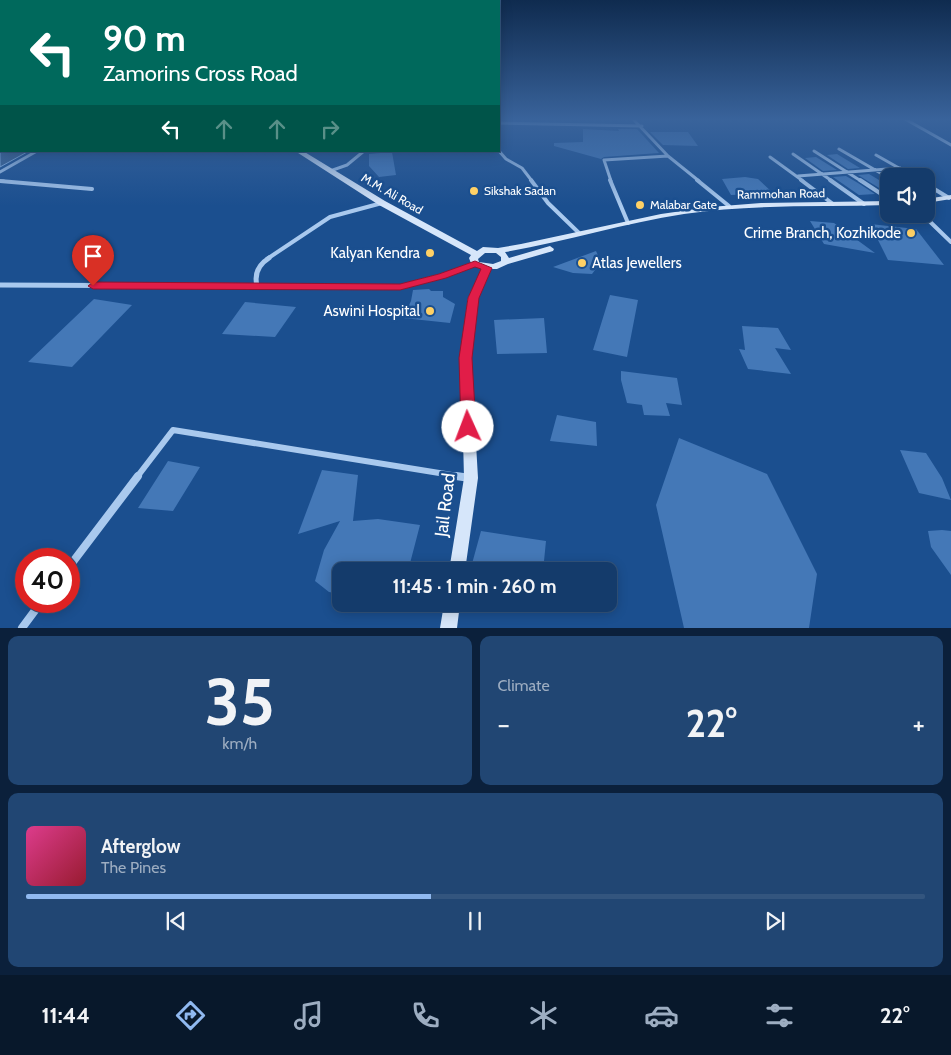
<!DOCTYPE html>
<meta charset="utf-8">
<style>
body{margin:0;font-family:Cabin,sans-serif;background:#214673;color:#f1f3f6;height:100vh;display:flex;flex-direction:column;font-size:19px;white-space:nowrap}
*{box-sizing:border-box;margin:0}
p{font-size:16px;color:#9dadc1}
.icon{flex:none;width:28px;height:28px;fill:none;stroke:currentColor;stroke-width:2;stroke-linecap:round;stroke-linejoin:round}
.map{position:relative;height:628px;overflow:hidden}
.panel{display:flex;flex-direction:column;gap:8px;padding:8px;background:#0b203b;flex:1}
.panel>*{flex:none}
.banner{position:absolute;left:0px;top:0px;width:500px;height:152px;box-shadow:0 2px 12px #0003,0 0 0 1px #33557e;background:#00695c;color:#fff;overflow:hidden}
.buttons{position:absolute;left:880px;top:168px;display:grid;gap:10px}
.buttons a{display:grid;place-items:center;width:55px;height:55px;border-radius:10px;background:#143b6b;box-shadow:0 2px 12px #0003,0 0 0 1px #33557e;font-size:25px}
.speed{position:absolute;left:15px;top:548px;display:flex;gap:10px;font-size:25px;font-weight:700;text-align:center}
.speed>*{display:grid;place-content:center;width:65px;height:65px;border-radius:50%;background:#143b6b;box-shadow:0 2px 12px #0003,0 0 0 1px #33557e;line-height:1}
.speed .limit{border:8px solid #d22;background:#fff;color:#111}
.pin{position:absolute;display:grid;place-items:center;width:42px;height:42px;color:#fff;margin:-51px -21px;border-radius:50% 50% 50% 0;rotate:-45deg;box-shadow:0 0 5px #0007}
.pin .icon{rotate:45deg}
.me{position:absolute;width:55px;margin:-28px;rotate:358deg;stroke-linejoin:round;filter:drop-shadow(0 0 4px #0008)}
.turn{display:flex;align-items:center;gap:18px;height:105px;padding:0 20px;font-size:22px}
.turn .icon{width:65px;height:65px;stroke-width:2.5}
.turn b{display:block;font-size:35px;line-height:42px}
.lanes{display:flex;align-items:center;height:48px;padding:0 20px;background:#0003;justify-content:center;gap:25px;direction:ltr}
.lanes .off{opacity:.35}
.big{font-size:38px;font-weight:800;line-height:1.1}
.panel .tile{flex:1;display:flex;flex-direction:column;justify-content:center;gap:8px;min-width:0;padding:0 18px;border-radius:10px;background:#214673}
.panel .dial{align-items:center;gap:0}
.dial b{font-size:65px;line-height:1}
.song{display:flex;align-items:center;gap:15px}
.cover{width:60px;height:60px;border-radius:8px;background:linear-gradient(135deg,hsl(330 70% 55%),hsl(350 70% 35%))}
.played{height:5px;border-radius:2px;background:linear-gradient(90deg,#90b9f0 45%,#33557e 45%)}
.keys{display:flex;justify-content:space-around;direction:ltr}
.heat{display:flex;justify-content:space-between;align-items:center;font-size:28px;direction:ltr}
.panel .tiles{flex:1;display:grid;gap:8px;grid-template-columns:1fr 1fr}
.tile:last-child{grid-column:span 2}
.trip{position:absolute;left:332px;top:562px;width:285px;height:50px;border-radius:10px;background:#143b6b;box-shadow:0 2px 12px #0003,0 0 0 1px #33557e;font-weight:800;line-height:50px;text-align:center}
.tab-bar{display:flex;height:80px;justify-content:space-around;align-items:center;background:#08182b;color:#9dadc1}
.tab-bar .icon{width:35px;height:35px}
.tab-bar .current{color:#90b9f0}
.tab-bar b{font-size:22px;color:#f1f3f6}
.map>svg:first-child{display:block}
.water{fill:#3c6290;stroke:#9cc4f0}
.building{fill:#4478b7}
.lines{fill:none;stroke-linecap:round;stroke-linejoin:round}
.street-far4{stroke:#a9c9ee;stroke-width:3}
.street-far3{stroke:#a9c9ee;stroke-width:4}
.street-far2{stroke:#a9c9ee;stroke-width:5}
.street-far1{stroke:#a9c9ee;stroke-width:6}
.street{stroke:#a9c9ee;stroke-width:8}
.secondary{fill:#d6e6fa;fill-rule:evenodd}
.route{fill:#e11d48;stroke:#92132f}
.poi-dot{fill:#ffd166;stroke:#1b4f8f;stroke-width:2}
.labels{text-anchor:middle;stroke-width:5;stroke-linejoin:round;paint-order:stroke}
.far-poi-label{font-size:12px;fill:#fff;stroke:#1b4f8f;text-anchor:start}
.far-street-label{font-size:12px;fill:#fff;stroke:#1b4f8f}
.poi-label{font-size:15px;fill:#fff;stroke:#1b4f8f;text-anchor:end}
.near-street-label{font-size:18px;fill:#fff;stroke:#1b4f8f}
</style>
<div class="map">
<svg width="951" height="628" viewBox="0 0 951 628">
<rect width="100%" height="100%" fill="#1b4f8f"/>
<path class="water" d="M 0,139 L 1,151 L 29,151 L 0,167 Z"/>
<path class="building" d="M 583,129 L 619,131 L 618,129 L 637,129 L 659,153 L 604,157 L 601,159 L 554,146 L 554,143 L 583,142 Z
M 650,132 L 688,132 L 698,146 L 663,145 Z
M 392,152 L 396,175 L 379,177 L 369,166 L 369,154 Z
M 837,154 L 860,168 L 848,169 L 827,155 Z
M 816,157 L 837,170 L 823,171 L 805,158 Z
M 869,174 L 889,186 L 889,194 L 858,175 Z
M 846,176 L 858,183 L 875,194 L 859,195 L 833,177 Z
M 745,177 L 758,179 L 773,193 L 731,195 L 722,179 Z
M 810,221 L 834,223 L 875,253 L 824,244 Z
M 870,224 L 916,229 L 944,265 L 888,260 Z
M 596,251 L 601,262 L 592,274 L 573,273 L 553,267 Z
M 429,289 L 431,291 L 443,291 L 443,297 L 455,304 L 450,323 L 403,318 L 411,301 L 413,290 Z
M 610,295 L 638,300 L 627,357 L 593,350 Z
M 94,299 L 132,305 L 72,367 L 28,362 Z
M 245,302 L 296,307 L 275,337 L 222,334 Z
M 544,318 L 547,353 L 497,354 L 494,320 Z
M 742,326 L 778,328 L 791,350 L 775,348 L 791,374 L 748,369 L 739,349 L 745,350 Z
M 621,371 L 677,378 L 682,405 L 666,403 L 670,416 L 644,415 L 642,405 L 627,403 L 621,380 Z
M 557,415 L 596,422 L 597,446 L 550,441 Z
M 679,438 L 767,474 L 817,574 L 809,628 L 684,628 L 656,505 Z
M 900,450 L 926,453 L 942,478 L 951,500 L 919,493 Z
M 168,461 L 200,467 L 173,511 L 138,508 Z
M 322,470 L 358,475 L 353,521 L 378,519 L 420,525 L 408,571 L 341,571 L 341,594 L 329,592 L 315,581 L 324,550 L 340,521 L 298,534 Z
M 942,530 L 951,531 L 951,575 L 931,547 L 928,531 Z
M 481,531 L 546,541 L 543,571 L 470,571 Z"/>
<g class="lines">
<path class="street-far4" d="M 905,119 L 951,145
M 499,123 L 642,126
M 839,149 L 889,178
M 499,151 L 506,159 L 522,168 L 532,181
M 814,151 L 861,181
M 793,154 L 832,181
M 876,155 L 913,176
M 668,156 L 699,181
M 770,157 L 803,181
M 330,171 L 347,165 L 364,151
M 0,172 L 37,151
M 798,176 L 900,168
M 0,181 L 4,181
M 611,181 L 604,160 L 668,156 L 633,119"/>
<path class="street-far3" d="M 531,180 L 548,203 L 579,233
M 610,180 L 628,223
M 697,180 L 729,206
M 801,180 L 833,204
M 830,180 L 864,204
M 860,180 L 889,199
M 0,181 L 92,189
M 926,184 L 949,198
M 922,214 L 951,242
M 267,259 L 330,217 L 382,203"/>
<path class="street-far2" d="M 0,285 L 400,287 L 442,276 L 475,264
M 257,286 C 254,274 258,265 269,258"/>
<path class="street-far1" d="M 137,477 L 173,430 L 464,477"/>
<path class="street" d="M 456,476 L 470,478
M 69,567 L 138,476
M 22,628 L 42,601"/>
<path class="secondary" d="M 295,151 L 303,151 L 385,201 L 477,251 L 483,247 L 498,248 L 521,244 L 661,214 L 710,207 L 761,203 L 889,201 L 889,205 C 820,207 752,204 684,214 C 624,223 565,242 505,252 L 509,258 L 550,246 L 554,249 L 553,251 L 508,264 L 497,269 L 491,269 L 478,298 L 471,358 L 478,478 L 465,571 L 449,571 L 464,478 L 461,358 L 468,298 L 483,268 L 472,266 L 469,258 L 471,255 L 379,205 ZM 485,253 L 496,253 L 501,257 L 501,261 L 493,264 L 479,262 L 478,259 Z
M 951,195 L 951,199 L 926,203 L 926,199 Z
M 444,604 L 460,604 L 457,628 L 440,628 Z"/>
</g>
<linearGradient id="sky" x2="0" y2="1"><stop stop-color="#0f2b4f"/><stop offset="0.58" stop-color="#39639b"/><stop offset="1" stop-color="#39639b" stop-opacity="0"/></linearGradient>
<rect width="951" height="206" fill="url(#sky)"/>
<path class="route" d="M 475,261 L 492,268 L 479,298 L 472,358 L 476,427 L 474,431 L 463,431 L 461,427 L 459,358 L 468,298 L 481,269 L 475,267 L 446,278 L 400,290 L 93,289 L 88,286 L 93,282 L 400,284 L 439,274 Z"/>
<g class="poi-dot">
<circle cx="474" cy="191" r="5"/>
<circle cx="640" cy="205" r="5"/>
<circle cx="911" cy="233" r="5"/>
<circle cx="430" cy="253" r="5"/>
<circle cx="582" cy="263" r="5"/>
<circle cx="430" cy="311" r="5"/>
</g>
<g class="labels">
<g class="far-poi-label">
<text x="484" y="195">Sikshak Sadan</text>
<text x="650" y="209">Malabar Gate</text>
</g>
<g class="far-street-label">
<text transform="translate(392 194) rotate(30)" y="4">M.M. Ali Road</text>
<text transform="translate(781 194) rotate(-1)" y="4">Rammohan Road</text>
</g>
<g class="poi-label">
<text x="901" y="238">Crime Branch, Kozhikode</text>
<text x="420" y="258">Kalyan Kendra</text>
<text x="592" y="268" text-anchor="start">Atlas Jewellers</text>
<text x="420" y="316">Aswini Hospital</text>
</g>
<g class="near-street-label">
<text transform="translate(445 505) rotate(-83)" y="6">Jail Road</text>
</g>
</g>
</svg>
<div class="buttons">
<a><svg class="icon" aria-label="sound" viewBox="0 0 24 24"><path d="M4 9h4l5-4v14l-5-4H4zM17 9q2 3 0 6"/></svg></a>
</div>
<div class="speed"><div class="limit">40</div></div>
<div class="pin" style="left:93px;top:286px;background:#d93025"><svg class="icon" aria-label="arrive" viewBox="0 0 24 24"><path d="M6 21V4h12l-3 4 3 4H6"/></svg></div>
<svg class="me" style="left:468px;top:427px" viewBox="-20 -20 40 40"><circle r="19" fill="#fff"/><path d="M0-13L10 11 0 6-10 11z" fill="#e11d48"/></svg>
<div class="trip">11:45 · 1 min · 260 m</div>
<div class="banner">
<div class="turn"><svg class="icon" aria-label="left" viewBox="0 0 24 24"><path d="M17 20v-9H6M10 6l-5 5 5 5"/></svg><div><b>90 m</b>Zamorins Cross Road</div></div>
<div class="lanes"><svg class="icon" aria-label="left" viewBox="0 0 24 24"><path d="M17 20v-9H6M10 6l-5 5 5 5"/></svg><svg class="icon off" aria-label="ahead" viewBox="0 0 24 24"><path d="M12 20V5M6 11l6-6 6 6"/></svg><svg class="icon off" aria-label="ahead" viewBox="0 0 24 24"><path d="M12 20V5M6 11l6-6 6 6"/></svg><svg class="icon off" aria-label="right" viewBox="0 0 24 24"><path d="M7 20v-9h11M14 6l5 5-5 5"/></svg></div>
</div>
</div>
<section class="panel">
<div class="tiles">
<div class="tile dial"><b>35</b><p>km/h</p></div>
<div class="tile"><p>Climate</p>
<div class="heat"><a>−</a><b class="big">22°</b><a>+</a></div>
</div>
<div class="tile">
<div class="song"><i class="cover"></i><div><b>Afterglow</b><p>The Pines</p></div></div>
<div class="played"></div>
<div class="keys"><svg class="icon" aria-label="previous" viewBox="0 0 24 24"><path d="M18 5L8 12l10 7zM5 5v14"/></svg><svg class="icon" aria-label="pause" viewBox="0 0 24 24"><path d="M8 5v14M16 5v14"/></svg><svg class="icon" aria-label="next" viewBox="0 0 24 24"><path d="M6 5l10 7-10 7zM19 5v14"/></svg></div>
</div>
</div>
</section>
<nav class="tab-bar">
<b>11:44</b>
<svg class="icon current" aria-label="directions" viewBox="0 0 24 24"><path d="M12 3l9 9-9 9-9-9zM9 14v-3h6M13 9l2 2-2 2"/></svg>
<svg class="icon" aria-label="music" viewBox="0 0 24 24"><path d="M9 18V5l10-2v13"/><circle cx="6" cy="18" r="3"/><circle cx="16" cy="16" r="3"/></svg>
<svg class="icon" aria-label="phone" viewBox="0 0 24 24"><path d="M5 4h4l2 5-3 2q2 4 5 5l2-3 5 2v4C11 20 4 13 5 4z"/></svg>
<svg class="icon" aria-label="climate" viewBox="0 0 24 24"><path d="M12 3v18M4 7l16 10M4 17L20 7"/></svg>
<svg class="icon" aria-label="car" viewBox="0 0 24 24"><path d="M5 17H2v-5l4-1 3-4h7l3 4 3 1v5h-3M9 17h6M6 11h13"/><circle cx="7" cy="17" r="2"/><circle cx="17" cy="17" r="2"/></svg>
<svg class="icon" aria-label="filters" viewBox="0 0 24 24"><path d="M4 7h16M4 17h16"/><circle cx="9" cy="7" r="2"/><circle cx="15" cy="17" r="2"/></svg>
<b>22°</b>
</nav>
